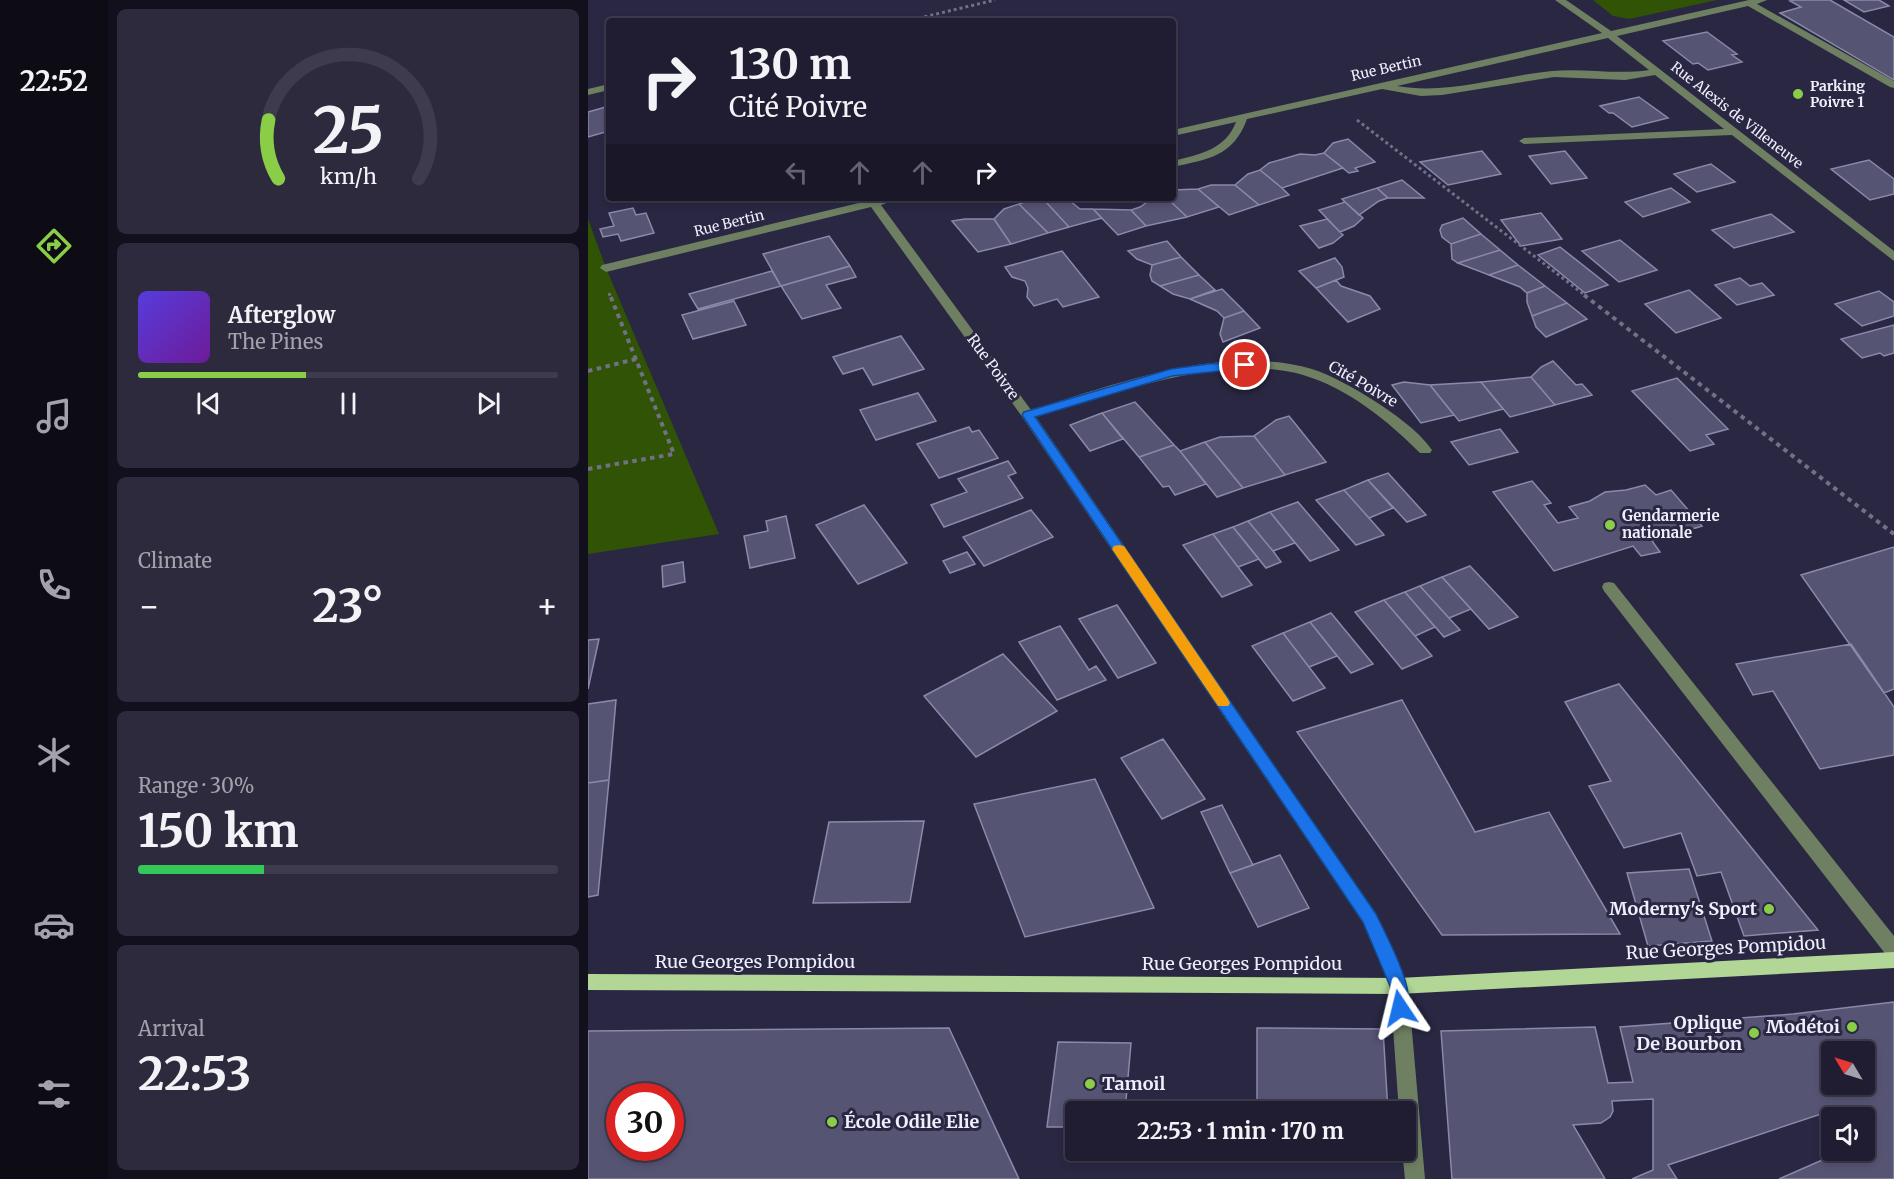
<!DOCTYPE html>
<meta charset="utf-8">
<style>
body{margin:0;font-family:Merriweather,serif;background:#2d2a3e;color:#f1f3f6;height:100vh;display:flex;flex-direction:column;font-size:22px;white-space:nowrap}
*{box-sizing:border-box;margin:0}
p{font-size:20px;color:#a2a2ac}
.icon{flex:none;width:33px;height:33px;fill:none;stroke:currentColor;stroke-width:2;stroke-linecap:round;stroke-linejoin:round}
.map{position:relative;flex:1;overflow:hidden}
.panel{display:flex;flex-direction:column;gap:9px;padding:9px;background:#12101c;width:480px}
.panel>*{flex:none}
.banner{position:absolute;left:18px;top:18px;width:570px;height:183px;border-radius:6px;box-shadow:0 3px 9px #0003,0 0 0 2px #3d3b4d;background:#201d32;color:#f1f3f6;overflow:hidden}
.needle{width:39px;rotate:308deg}
.buttons{position:absolute;left:1233px;top:1041px;display:grid;gap:12px}
.buttons a{display:grid;place-items:center;width:54px;height:54px;border-radius:6px;background:#201d32;box-shadow:0 3px 9px #0003,0 0 0 2px #3d3b4d;font-size:30px}
.speed{position:absolute;left:18px;top:1083px;display:flex;gap:12px;font-size:30px;font-weight:700;text-align:center}
.speed>*{display:grid;place-content:center;width:78px;height:78px;border-radius:50%;background:#201d32;box-shadow:0 3px 9px #0003,0 0 0 2px #3d3b4d;line-height:1}
.speed .limit{border:9px solid #d22;background:#fff;color:#111}
.pin{position:absolute;display:grid;place-items:center;width:51px;height:51px;color:#fff;margin:-26px;border:3px solid #fff;border-radius:50%;box-shadow:0 2px 6px #0007}
.me{position:absolute;width:66px;margin:-33px;rotate:350deg;stroke-linejoin:round;filter:drop-shadow(0 0 4px #0008)}
.turn{display:flex;align-items:center;gap:21px;height:126px;padding:0 24px;font-size:27px}
.turn .icon{width:78px;height:78px;stroke-width:2.5}
.turn b{display:block;font-size:42px;line-height:51px}
.lanes{display:flex;align-items:center;height:57px;padding:0 24px;background:#0003;justify-content:center;gap:30px;direction:ltr}
.lanes .off{opacity:.35}
.big{font-size:45px;font-weight:700;line-height:1.1}
.panel .tile{flex:1;display:flex;flex-direction:column;justify-content:center;gap:9px;min-width:0;padding:0 21px;border-radius:9px;background:#2d2a3e}
.panel .dial{align-items:center;gap:0}
.dial svg{height:156px;overflow:visible;fill:none;stroke:#3d3b4d;stroke-width:7;stroke-linecap:round;text-anchor:middle}
.dial text{fill:#f1f3f6;stroke:none}
.song{display:flex;align-items:center;gap:18px}
.cover{width:72px;height:72px;border-radius:9px;background:linear-gradient(135deg,hsl(250 70% 55%),hsl(280 70% 35%))}
.played{height:6px;border-radius:3px;background:linear-gradient(90deg,#8ace48 40%,#3d3b4d 40%)}
.keys{display:flex;justify-content:space-around;direction:ltr}
.heat{display:flex;justify-content:space-between;align-items:center;font-size:33px;direction:ltr}
.charge{height:9px;border-radius:4px;background:linear-gradient(90deg,#34c759 30%,#3d3b4d 0)}
.trip{position:absolute;left:477px;top:1101px;width:351px;height:60px;border-radius:6px;background:#201d32;box-shadow:0 3px 9px #0003,0 0 0 2px #3d3b4d;font-weight:700;line-height:60px;text-align:center}
main{display:flex;flex:1;min-height:0}
.tabs{display:flex;flex-direction:column;width:108px;justify-content:space-around;align-items:center;background:#0d0c14;color:#a2a2ac}
.tabs .icon{width:42px;height:42px}
.tabs .selected{color:#8ace48}
.tabs b{font-size:27px;color:#f1f3f6}
.map>svg:first-child{display:block}
.green{fill:#305305}
.building{fill:#565473;stroke:#8a89ab;stroke-width:1.5;fill-rule:evenodd}
.lines{fill:none;stroke-linecap:round;stroke-linejoin:round}
.path-far1{stroke:#727087;stroke-width:3;stroke-dasharray:3 3;stroke-linecap:butt}
.path{stroke:#727087;stroke-width:4;stroke-dasharray:4.5 4.5;stroke-linecap:butt}
.minor{fill:#6e8061;fill-rule:evenodd}
.major{fill:#b1d695;fill-rule:evenodd}
.route{fill:#1a73e8;stroke:#114b97;stroke-width:1.5}
.slow{fill:#f59e0b}
.poi-dot{fill:#8ace48;stroke:#2a2743;stroke-width:2}
.labels{text-anchor:middle;stroke-width:6;stroke-linejoin:round;paint-order:stroke}
.far-street-label{font-size:14px;fill:#efeefd;stroke:#2a2743}
.far-poi-label{font-size:14px;font-weight:bold;fill:#efeefd;stroke:#2a2743;text-anchor:start}
.street-label{font-size:15px;fill:#efeefd;stroke:#2a2743}
.poi-label{font-size:15px;font-weight:bold;fill:#efeefd;stroke:#2a2743;text-anchor:start}
.near-poi-label{font-size:18px;font-weight:bold;fill:#efeefd;stroke:#2a2743;text-anchor:end}
.near-street-label{font-size:18px;fill:#efeefd;stroke:#2a2743}
</style>
<main>
<nav class="tabs">
<b>22:52</b>
<svg class="icon selected" aria-label="directions" viewBox="0 0 24 24"><path d="M12 3l9 9-9 9-9-9zM9 14v-3h6M13 9l2 2-2 2"/></svg>
<svg class="icon" aria-label="music" viewBox="0 0 24 24"><path d="M9 18V5l10-2v13"/><circle cx="6" cy="18" r="3"/><circle cx="16" cy="16" r="3"/></svg>
<svg class="icon" aria-label="phone" viewBox="0 0 24 24"><path d="M5 4h4l2 5-3 2q2 4 5 5l2-3 5 2v4C11 20 4 13 5 4z"/></svg>
<svg class="icon" aria-label="climate" viewBox="0 0 24 24"><path d="M12 3v18M4 7l16 10M4 17L20 7"/></svg>
<svg class="icon" aria-label="car" viewBox="0 0 24 24"><path d="M5 17H2v-5l4-1 3-4h7l3 4 3 1v5h-3M9 17h6M6 11h13"/><circle cx="7" cy="17" r="2"/><circle cx="17" cy="17" r="2"/></svg>
<svg class="icon" aria-label="filters" viewBox="0 0 24 24"><path d="M4 7h16M4 17h16"/><circle cx="9" cy="7" r="2"/><circle cx="15" cy="17" r="2"/></svg>
</nav>
<section class="panel">
<div class="tile dial"><svg viewBox="0 0 100 80">
<path d="M14 69A42 42 0 1 1 86 69"/>
<path d="M14 69A42 42 0 0 1 9 39" stroke="#8ace48"/>
<text x="50" y="56" font-size="32" font-weight="700">25</text>
<text x="50" y="72" font-size="11">km/h</text>
</svg></div>
<div class="tile">
<div class="song"><i class="cover"></i><div><b>Afterglow</b><p>The Pines</p></div></div>
<div class="played"></div>
<div class="keys"><svg class="icon" aria-label="previous" viewBox="0 0 24 24"><path d="M18 5L8 12l10 7zM5 5v14"/></svg><svg class="icon" aria-label="pause" viewBox="0 0 24 24"><path d="M8 5v14M16 5v14"/></svg><svg class="icon" aria-label="next" viewBox="0 0 24 24"><path d="M6 5l10 7-10 7zM19 5v14"/></svg></div>
</div>
<div class="tile"><p>Climate</p>
<div class="heat"><a>−</a><b class="big">23°</b><a>+</a></div>
</div>
<div class="tile"><p>Range · 30%</p><b class="big">150 km</b><div class="charge"></div></div>
<div class="tile"><p>Arrival</p><b class="big">22:53</b></div>
</section>
<div class="map">
<svg width="1306" height="1179" viewBox="0 0 1306 1179">
<rect width="100%" height="100%" fill="#2a2743"/>
<path class="green" d="M 1005,0 L 1129,0 L 1041,19 L 1025,16 Z
M 0,219 L 18,268 L 131,534 L 0,554 Z"/>
<path class="building" d="M 1206,0 L 1242,0 L 1306,37 L 1306,80 L 1192,13 L 1213,7 L 1202,1 Z
M 1256,0 L 1291,0 L 1301,6 L 1276,12 Z
M 1119,32 L 1149,54 L 1144,55 L 1154,62 L 1120,70 L 1110,63 L 1105,64 L 1075,41 Z
M 1051,97 L 1080,118 L 1044,127 L 1025,113 L 1021,113 L 1012,106 Z
M 21,106 L 21,131 L 0,137 L 0,112 Z
M 760,139 L 787,162 L 767,168 L 770,171 L 761,173 L 736,153 L 745,143 Z
M 894,151 L 913,174 L 860,185 L 832,162 Z
M 977,151 L 999,178 L 963,184 L 941,156 Z
M 736,153 L 755,168 L 694,188 L 672,170 L 681,163 L 712,154 L 727,155 Z
M 1281,160 L 1306,179 L 1306,194 L 1282,200 L 1243,169 Z
M 1123,164 L 1147,182 L 1109,192 L 1086,174 Z
M 672,170 L 694,188 L 701,195 L 671,205 L 647,185 L 660,174 Z
M 814,180 L 836,198 L 800,198 L 789,188 Z
M 623,185 L 647,185 L 671,205 L 641,215 L 610,189 Z
M 789,188 L 800,198 L 791,201 L 771,215 L 754,199 Z
M 1083,188 L 1102,202 L 1055,217 L 1037,202 Z
M 610,189 L 631,207 L 599,217 L 579,198 L 585,198 L 585,190 Z
M 565,198 L 579,198 L 599,217 L 558,226 L 543,210 L 552,207 Z
M 439,201 L 457,201 L 481,227 L 460,233 L 431,204 Z
M 467,201 L 482,201 L 492,209 L 505,209 L 514,218 L 481,227 L 458,202 Z
M 757,202 L 775,218 L 766,226 L 752,232 L 731,210 Z
M 431,204 L 460,233 L 423,244 L 406,219 L 416,209 Z
M 45,208 L 48,215 L 58,213 L 66,233 L 33,241 L 30,234 L 15,237 L 12,229 L 26,226 L 21,213 Z
M 505,209 L 543,210 L 558,226 L 530,235 Z
M 953,213 L 974,239 L 933,246 L 913,220 Z
M 1183,214 L 1206,232 L 1146,248 L 1124,230 Z
M 875,218 L 893,234 L 863,244 L 854,237 L 852,230 L 854,225 Z
M 377,219 L 406,219 L 423,244 L 390,252 L 364,221 Z
M 739,219 L 755,235 L 745,243 L 731,248 L 712,226 Z
M 893,234 L 912,250 L 870,263 L 864,259 L 863,244 Z
M 241,236 L 262,266 L 193,286 L 175,254 Z
M 1032,240 L 1069,270 L 1031,282 L 994,251 Z
M 579,241 L 593,257 L 564,265 L 549,259 L 540,251 Z
M 972,247 L 1020,285 L 997,293 L 950,255 Z
M 912,250 L 930,265 L 901,275 L 870,263 Z
M 474,251 L 511,297 L 475,307 L 469,299 L 446,306 L 439,297 L 440,288 L 437,281 L 424,277 L 417,267 Z
M 593,257 L 611,275 L 572,286 L 564,281 L 562,275 L 564,265 Z
M 747,258 L 754,267 L 756,277 L 728,288 L 711,271 Z
M 930,265 L 957,286 L 939,293 L 932,287 L 901,275 Z
M 262,266 L 268,277 L 238,285 L 253,308 L 214,319 L 193,286 Z
M 184,271 L 193,286 L 110,309 L 101,294 Z
M 611,275 L 627,290 L 602,299 L 585,294 L 572,286 Z
M 1152,278 L 1162,286 L 1174,283 L 1186,295 L 1149,305 L 1127,285 Z
M 748,280 L 753,286 L 782,296 L 792,309 L 760,322 L 728,288 Z
M 957,286 L 979,303 L 944,316 L 939,302 L 939,293 Z
M 634,289 L 656,311 L 636,318 L 629,311 L 602,299 Z
M 1101,290 L 1133,318 L 1088,333 L 1057,304 Z
M 1291,291 L 1306,302 L 1306,316 L 1274,326 L 1247,304 Z
M 146,301 L 158,325 L 105,339 L 94,315 Z
M 979,303 L 999,319 L 958,337 L 948,327 L 944,316 Z
M 656,311 L 672,328 L 635,342 L 632,334 L 636,318 Z
M 1306,325 L 1306,353 L 1296,356 L 1292,353 L 1274,358 L 1253,339 Z
M 313,336 L 336,369 L 285,385 L 275,368 L 255,374 L 245,357 Z
M 965,361 L 988,385 L 994,384 L 1004,395 L 967,405 L 943,377 L 953,367 Z
M 943,377 L 967,405 L 922,417 L 893,382 Z
M 1089,378 L 1140,429 L 1118,435 L 1126,444 L 1102,451 L 1044,391 Z
M 816,382 L 842,385 L 866,415 L 833,423 L 804,385 Z
M 893,382 L 915,409 L 871,421 L 842,385 Z
M 330,393 L 348,421 L 288,440 L 272,410 Z
M 547,402 L 586,445 L 551,457 L 514,413 Z
M 514,413 L 535,439 L 502,451 L 482,425 Z
M 701,416 L 738,462 L 697,475 L 666,436 L 688,420 Z
M 381,427 L 384,432 L 391,430 L 410,458 L 351,478 L 329,444 Z
M 912,429 L 930,452 L 881,465 L 863,442 Z
M 666,436 L 697,475 L 655,488 L 617,442 L 632,437 Z
M 617,442 L 655,488 L 629,497 L 592,451 Z
M 586,445 L 592,451 L 618,484 L 587,495 L 581,486 L 575,487 L 551,457 Z
M 420,461 L 428,473 L 420,476 L 435,498 L 356,527 L 343,505 L 379,492 L 370,479 Z
M 800,473 L 838,515 L 819,522 L 780,480 Z
M 780,480 L 805,508 L 781,518 L 756,490 Z
M 944,481 L 963,503 L 956,505 L 970,523 L 990,518 L 981,507 L 1002,501 L 1017,492 L 1038,490 L 1057,485 L 1068,495 L 1083,490 L 1114,526 L 1064,541 L 1072,552 L 1053,556 L 1045,546 L 966,571 L 905,492 Z
M 756,490 L 781,518 L 796,535 L 768,545 L 728,500 Z
M 710,502 L 751,550 L 722,561 L 682,512 Z
M 276,505 L 319,563 L 270,584 L 228,525 Z
M 443,510 L 465,537 L 396,566 L 375,537 Z
M 682,512 L 707,543 L 685,551 L 660,521 Z
M 198,516 L 207,558 L 162,568 L 156,536 L 180,531 L 178,521 Z
M 660,521 L 685,551 L 693,562 L 678,568 L 645,527 Z
M 645,527 L 671,559 L 650,567 L 625,534 Z
M 625,534 L 650,567 L 664,585 L 634,597 L 595,545 Z
M 1306,547 L 1306,689 L 1296,693 L 1213,575 Z
M 379,552 L 387,564 L 362,573 L 355,561 Z
M 95,562 L 97,582 L 75,587 L 74,566 Z
M 882,566 L 930,617 L 901,629 L 854,577 Z
M 854,577 L 883,609 L 861,618 L 832,586 Z
M 832,586 L 861,618 L 872,630 L 856,637 L 817,592 Z
M 817,592 L 847,627 L 827,636 L 796,600 Z
M 796,600 L 827,636 L 844,656 L 814,669 L 767,612 Z
M 529,605 L 568,663 L 530,678 L 491,619 Z
M 743,613 L 785,664 L 763,673 L 722,622 Z
M 722,622 L 749,656 L 721,667 L 695,633 Z
M 472,626 L 501,670 L 508,666 L 518,680 L 469,700 L 431,642 Z
M 695,633 L 721,667 L 737,688 L 705,701 L 664,646 Z
M 11,639 L 0,689 L 0,640 Z
M 1263,644 L 1306,707 L 1306,755 L 1232,769 L 1185,691 L 1165,695 L 1148,664 Z
M 415,654 L 469,711 L 388,757 L 336,696 Z
M 1031,684 L 1230,930 L 1156,936 L 1133,872 L 1109,876 L 1093,833 L 1036,848 L 1001,786 L 1023,781 L 977,702 Z
M 28,700 L 21,780 L 0,783 L 0,704 Z
M 814,700 L 887,832 L 961,812 L 1032,934 L 854,935 L 709,732 Z
M 575,739 L 617,799 L 574,819 L 533,758 Z
M 507,779 L 566,908 L 437,937 L 386,804 Z
M 21,780 L 10,895 L 0,897 L 0,783 Z
M 634,805 L 665,865 L 642,873 L 613,812 Z
M 336,821 L 322,902 L 225,903 L 241,822 Z
M 692,855 L 721,908 L 670,927 L 642,873 Z
M 1101,869 L 1124,941 L 1060,946 L 1039,873 Z
M 1306,1002 L 1306,1179 L 1191,1179 L 1257,1150 L 1276,1150 L 1276,1142 L 1288,1137 L 1278,1111 L 1236,1113 L 1080,1165 L 1089,1179 L 1044,1179 L 1065,1170 L 1065,1099 L 1024,1101 L 1025,1111 L 1022,1117 L 1013,1123 L 985,1125 L 1017,1179 L 864,1179 L 853,1031 L 1007,1027 L 1020,1083 L 1045,1082 L 1032,1027 L 1205,1014 ZM 1244,1052 L 1276,1052 L 1276,1084 L 1244,1084 Z
M 361,1028 L 431,1179 L 0,1179 L 0,1031 ZM 32,1096 L 82,1096 L 82,1148 L 32,1148 Z
M 669,1028 L 795,1029 L 800,1112 L 669,1112 Z
M 470,1042 L 543,1043 L 537,1112 L 488,1112 L 488,1127 L 459,1127 Z"/>
<g class="lines">
<path class="path-far1" d="M 319,21 L 407,0
M 769,120 L 998,296
M 21,293 L 22,296"/>
<path class="path" d="M 996,295 L 1306,534
M 0,371 L 48,359
M 0,469 L 86,454 L 22,295"/>
<path class="minor" d="M 967,0 L 978,0 L 1023,31 L 1161,0 L 1179,0 L 1169,4 L 1306,81 L 1306,88 L 1302,87 L 1160,6 L 1029,36 L 1306,251 L 1306,261 L 1144,135 L 936,144 L 931,141 L 936,138 L 1136,129 L 1067,75 L 1037,80 L 966,77 L 854,95 L 833,96 L 794,89 L 659,119 C 645,157 620,159 585,167 L 585,161 C 612,154 637,150 648,122 L 585,136 L 585,130 L 1014,33 ZM 1020,38 L 1061,70 C 1028,75 996,68 964,71 C 912,76 861,95 809,86 Z
M 21,84 L 21,90 L 0,95 L 0,89 Z
M 276,198 L 313,198 L 293,205 L 443,410 C 528,384 635,343 724,369 C 745,376 766,388 785,400 C 805,413 830,430 844,450 L 842,453 L 832,453 C 800,421 760,388 715,375 C 638,352 523,394 448,417 L 788,914 L 820,986 L 837,1179 L 817,1179 L 814,1150 L 818,1150 L 818,1112 L 811,1112 L 802,986 L 775,923 L 435,418 L 283,207 L 18,272 L 12,268 L 14,265 L 279,201 Z
M 1021,582 L 1026,583 L 1306,936 L 1306,958 L 1299,956 L 1016,591 L 1014,587 L 1016,583 Z"/>
<path class="major" d="M 1306,952 L 1306,968 L 811,994 L 0,990 L 0,974 L 811,978 Z"/>
</g>
<path class="route" d="M 657,362 L 663,365 L 661,368 L 584,376 L 447,417 L 788,914 C 798,935 829,991 819,1013 L 812,1015 L 806,1013 L 802,986 L 775,922 L 434,415 L 436,412 L 583,369 L 620,364 Z"/>
<path class="slow" d="M 531,545 L 536,546 L 640,699 L 642,703 L 640,706 L 630,706 L 526,552 L 524,549 L 526,546 Z"/>
<g class="poi-dot">
<circle cx="1210" cy="94" r="6"/>
<circle cx="1022" cy="525" r="6"/>
<circle cx="1181" cy="909" r="6"/>
<circle cx="1264" cy="1027" r="6"/>
<circle cx="1166" cy="1033" r="6"/>
<circle cx="502" cy="1084" r="6"/>
<circle cx="244" cy="1122" r="6"/>
</g>
<g class="labels">
<g class="far-street-label">
<text transform="translate(798 68) rotate(-13)" y="5">Rue Bertin</text>
<text transform="translate(1149 115) rotate(38)" y="5">Rue Alexis de Villeneuve</text>
<text transform="translate(141 223) rotate(-14)" y="5">Rue Bertin</text>
</g>
<g class="far-poi-label">
<text x="1222" y="91">Parking<tspan x="1222" dy="16">Poivre 1</tspan></text>
</g>
<g class="street-label">
<text transform="translate(405 367) rotate(54)" y="5">Rue Poivre</text>
<text transform="translate(775 384) rotate(30)" y="5">Cité Poivre</text>
</g>
<g class="poi-label">
<text x="1034" y="521">Gendarmerie<tspan x="1034" dy="17">nationale</tspan></text>
</g>
<g class="near-poi-label">
<text x="1169" y="915">Moderny's Sport</text>
<text x="1154" y="1029">Oplique<tspan x="1154" dy="21">De Bourbon</tspan></text>
<text x="1252" y="1033">Modétoi</text>
<text x="514" y="1090" text-anchor="start">Tamoil</text>
<text x="256" y="1128" text-anchor="start">École Odile Elie</text>
</g>
<g class="near-street-label">
<text transform="translate(1138 948) rotate(-3)" y="6">Rue Georges Pompidou</text>
<text x="167" y="968">Rue Georges Pompidou</text>
<text x="654" y="970">Rue Georges Pompidou</text>
</g>
</g>
</svg>
<div class="buttons">
<a><svg class="needle" viewBox="-14 -14 28 28"><path d="M0-13l5 13h-10z" fill="#e53935"/><path d="M0 13l5-13h-10z" fill="#a2a2ac"/></svg></a>
<a><svg class="icon" aria-label="sound" viewBox="0 0 24 24"><path d="M4 9h4l5-4v14l-5-4H4zM17 9q2 3 0 6"/></svg></a>
</div>
<div class="speed"><div class="limit">30</div></div>
<div class="pin" style="left:657px;top:365px;background:#d93025"><svg class="icon" aria-label="arrive" viewBox="0 0 24 24"><path d="M6 21V4h12l-3 4 3 4H6"/></svg></div>
<svg class="me" style="left:812px;top:1008px" viewBox="-20 -20 40 40"><path d="M0-17L14 15 0 8-14 15z" fill="#1a73e8" stroke="#fff" stroke-width="4"/></svg>
<div class="trip">22:53 · 1 min · 170 m</div>
<div class="banner">
<div class="turn"><svg class="icon" aria-label="right" viewBox="0 0 24 24"><path d="M7 20v-9h11M14 6l5 5-5 5"/></svg><div><b>130 m</b>Cité Poivre</div></div>
<div class="lanes"><svg class="icon off" aria-label="left" viewBox="0 0 24 24"><path d="M17 20v-9H6M10 6l-5 5 5 5"/></svg><svg class="icon off" aria-label="ahead" viewBox="0 0 24 24"><path d="M12 20V5M6 11l6-6 6 6"/></svg><svg class="icon off" aria-label="ahead" viewBox="0 0 24 24"><path d="M12 20V5M6 11l6-6 6 6"/></svg><svg class="icon" aria-label="right" viewBox="0 0 24 24"><path d="M7 20v-9h11M14 6l5 5-5 5"/></svg></div>
</div>
</div>
</main>
